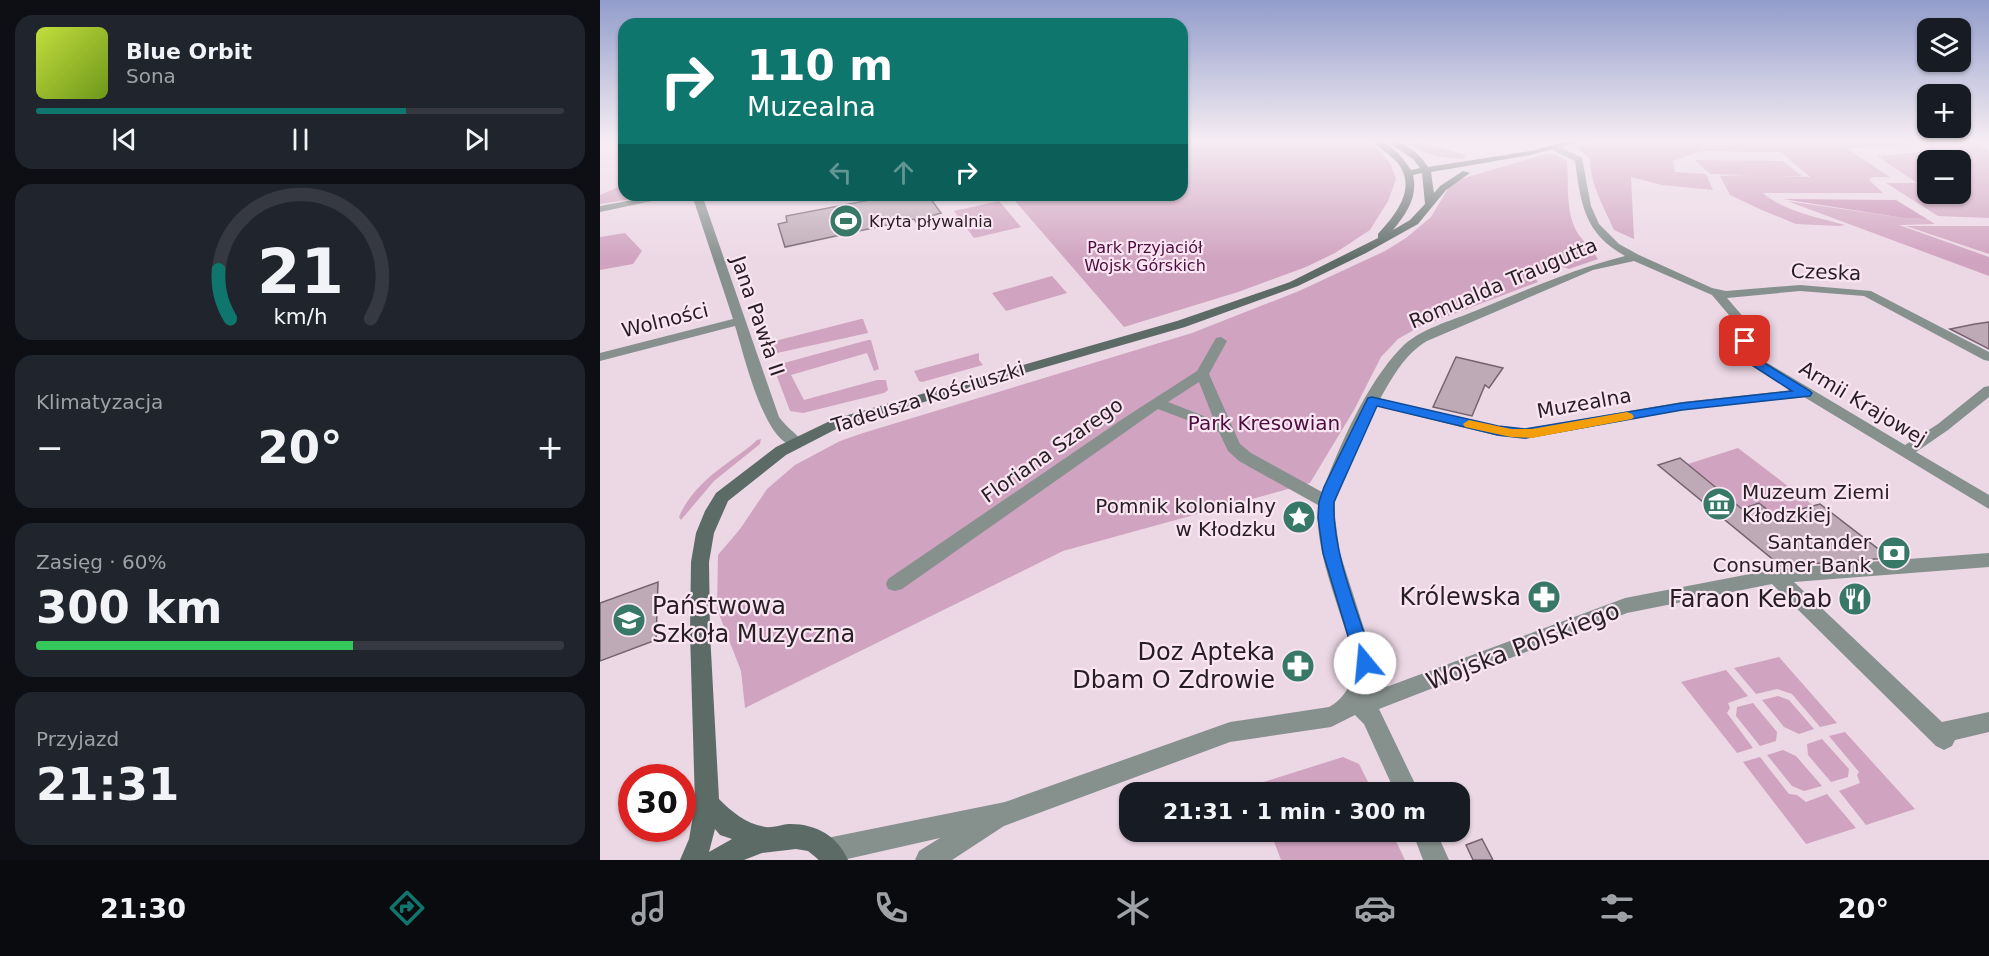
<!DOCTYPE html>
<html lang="pl">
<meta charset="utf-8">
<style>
body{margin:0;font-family:"DejaVu Sans",sans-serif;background:#20242c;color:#f1f3f6;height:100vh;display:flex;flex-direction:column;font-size:22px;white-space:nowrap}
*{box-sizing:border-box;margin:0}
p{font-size:20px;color:#9ea1a6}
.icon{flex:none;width:33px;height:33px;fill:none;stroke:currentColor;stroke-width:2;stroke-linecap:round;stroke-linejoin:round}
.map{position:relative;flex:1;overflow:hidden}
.details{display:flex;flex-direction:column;gap:15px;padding:15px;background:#0d0f14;width:600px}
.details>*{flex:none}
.hud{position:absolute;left:18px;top:18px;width:570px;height:183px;border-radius:18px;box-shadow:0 2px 4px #0004;background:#0f766e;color:#fff;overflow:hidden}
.buttons{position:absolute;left:1317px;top:18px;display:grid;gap:12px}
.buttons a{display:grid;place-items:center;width:54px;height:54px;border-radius:12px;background:#171b24;box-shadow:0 2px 4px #0004;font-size:30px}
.speed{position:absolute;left:18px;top:764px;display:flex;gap:12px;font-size:30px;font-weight:700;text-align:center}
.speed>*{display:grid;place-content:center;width:78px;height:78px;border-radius:50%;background:#171b24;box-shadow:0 2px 4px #0004;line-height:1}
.speed .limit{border:9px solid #d22;background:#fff;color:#111}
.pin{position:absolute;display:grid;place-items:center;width:51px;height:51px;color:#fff;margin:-26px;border-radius:12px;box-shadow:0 3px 9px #0006}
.me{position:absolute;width:66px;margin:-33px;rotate:343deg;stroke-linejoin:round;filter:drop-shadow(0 0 4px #0008)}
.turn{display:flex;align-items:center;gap:21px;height:126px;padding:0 30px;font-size:27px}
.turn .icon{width:78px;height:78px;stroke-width:2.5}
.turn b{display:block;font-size:42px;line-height:51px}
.lanes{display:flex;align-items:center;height:57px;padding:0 30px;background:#0003;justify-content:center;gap:30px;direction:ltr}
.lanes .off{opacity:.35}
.big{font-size:45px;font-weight:600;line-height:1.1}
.details .card{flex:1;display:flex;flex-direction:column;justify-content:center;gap:9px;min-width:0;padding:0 21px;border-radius:18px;background:#20242c}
.details .dial{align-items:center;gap:0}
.dial svg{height:156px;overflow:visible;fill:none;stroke:#363941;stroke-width:7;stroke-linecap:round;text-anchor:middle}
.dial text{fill:#f1f3f6;stroke:none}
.song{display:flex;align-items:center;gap:18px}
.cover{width:72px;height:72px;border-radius:9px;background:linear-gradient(135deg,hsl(70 70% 55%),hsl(80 70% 35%))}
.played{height:6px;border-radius:3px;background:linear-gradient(90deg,#0f766e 70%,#363941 70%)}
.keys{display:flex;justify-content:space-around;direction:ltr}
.heat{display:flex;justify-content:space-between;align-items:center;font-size:33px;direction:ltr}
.charge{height:9px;border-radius:4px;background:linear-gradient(90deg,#34c759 60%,#363941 0)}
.trip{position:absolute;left:519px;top:782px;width:351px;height:60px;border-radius:18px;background:#171b24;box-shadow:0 2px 4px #0004;font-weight:600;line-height:60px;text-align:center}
.dock{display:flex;height:96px;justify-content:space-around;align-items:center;background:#090b0e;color:#9ea1a6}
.dock .icon{width:42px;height:42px}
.dock .active{color:#0f766e}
.dock b{font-size:27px;color:#f1f3f6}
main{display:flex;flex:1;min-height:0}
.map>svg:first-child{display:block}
.green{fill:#d0a3c0;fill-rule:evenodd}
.forest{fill:#c78fb4}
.building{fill:#beaab6;stroke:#74626d;stroke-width:1.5}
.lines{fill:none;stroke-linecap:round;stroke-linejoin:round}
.street{fill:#86908d;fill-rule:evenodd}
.secondary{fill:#5c6b66;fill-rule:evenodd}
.route{fill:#1a73e8;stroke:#114b97;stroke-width:1.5}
.slow{fill:#f59e0b}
.labels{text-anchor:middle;stroke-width:4.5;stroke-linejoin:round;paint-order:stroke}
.far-poi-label{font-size:16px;fill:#261e23;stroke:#fae5f2;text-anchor:start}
.far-park-label{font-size:16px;fill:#4e0b3e;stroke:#fae5f2}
.street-label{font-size:20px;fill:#261e23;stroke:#fae5f2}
.park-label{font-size:20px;fill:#4e0b3e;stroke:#fae5f2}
.poi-label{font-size:20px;fill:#261e23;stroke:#fae5f2;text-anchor:end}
.near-poi-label{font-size:24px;fill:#261e23;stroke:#fae5f2;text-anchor:end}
.near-street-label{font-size:24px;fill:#261e23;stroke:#fae5f2}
</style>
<main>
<section class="details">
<div class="card">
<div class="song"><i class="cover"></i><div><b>Blue Orbit</b><p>Sona</p></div></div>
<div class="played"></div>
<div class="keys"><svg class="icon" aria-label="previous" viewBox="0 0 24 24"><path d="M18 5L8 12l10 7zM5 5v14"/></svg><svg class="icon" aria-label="pause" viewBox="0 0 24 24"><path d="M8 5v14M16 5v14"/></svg><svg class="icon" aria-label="next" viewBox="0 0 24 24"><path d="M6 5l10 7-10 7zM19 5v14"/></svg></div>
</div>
<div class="card dial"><svg viewBox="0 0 100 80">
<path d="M14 69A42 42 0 1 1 86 69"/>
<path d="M14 69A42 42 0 0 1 8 44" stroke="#0f766e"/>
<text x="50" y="56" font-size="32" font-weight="700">21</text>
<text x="50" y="72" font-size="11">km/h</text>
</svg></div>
<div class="card"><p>Klimatyzacja</p>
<div class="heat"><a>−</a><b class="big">20°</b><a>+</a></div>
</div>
<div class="card"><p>Zasięg · 60%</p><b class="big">300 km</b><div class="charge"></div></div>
<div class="card"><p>Przyjazd</p><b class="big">21:31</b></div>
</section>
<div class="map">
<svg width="1389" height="860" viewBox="0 0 1389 860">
<rect width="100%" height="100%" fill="#ecd8e5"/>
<path class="green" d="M 582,140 L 765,140 L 778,149 L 791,165 L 796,179 L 788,201 L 770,230 L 735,253 L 706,267 L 638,292 L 524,327 L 410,195 L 582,195 Z
M 999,140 L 1305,140 L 1312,146 L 1246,148 L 1290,177 L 1272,177 L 1269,180 L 1283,193 L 1163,193 C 1183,211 1220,218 1245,225 L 1240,226 L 1196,224 L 1162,210 L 1130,195 L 1120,176 L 1152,175 L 1110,174 L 1095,160 L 1183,161 L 1202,176 L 1180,176 L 1210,177 L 1181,152 L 1101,151 L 1073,161 L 1075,172 L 1106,174 L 1113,190 L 1062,185 L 1031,177 L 1034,239 L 1014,230 C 1004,207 990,184 990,159 L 975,146 Z
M 1317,140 L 1372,140 L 1389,151 L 1389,218 L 1338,216 L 1286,183 L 1317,183 L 1277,156 L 1331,151 ZM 1360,160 L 1360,194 L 1328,194 L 1328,160 Z
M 813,143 L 824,143 L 866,155 L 862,159 C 844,158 827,155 812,146 Z
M 945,154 L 954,154 L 967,161 C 969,183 965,211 977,232 C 983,242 992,249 998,259 L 969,269 L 957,265 L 932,274 L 938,282 L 819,327 L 798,339 L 781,357 L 754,410 L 710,483 L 463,551 L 145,708 L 141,671 L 117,609 L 118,555 L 140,529 L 167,489 L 195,465 L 240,441 L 263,433 L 592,333 L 699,291 L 785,251 L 806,238 L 831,217 L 849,187 L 861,179 Z
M 23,185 L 24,195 L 58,195 L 0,204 L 0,195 Z
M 399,201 L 421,227 L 374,238 L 354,211 Z
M 1187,201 L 1304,218 L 1327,219 L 1335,224 L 1299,225 L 1389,257 L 1389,276 Z
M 1306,226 L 1389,226 L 1389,254 Z
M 25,233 L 42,251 L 33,264 L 0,270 L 0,237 Z
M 452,276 L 467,293 L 406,311 L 392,293 Z
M 261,319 L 263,319 L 268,333 L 168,355 L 166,346 L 179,340 Z
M 268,340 L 271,340 L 279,369 L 274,371 L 267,353 L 191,375 L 204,400 L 277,380 L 286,380 L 288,390 L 284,393 L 203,413 L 190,411 L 173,366 Z
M 379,353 L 379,360 L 383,365 L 322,382 L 319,381 L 314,371 Z
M 161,439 L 160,444 L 114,481 L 81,520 L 79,517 C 88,494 110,475 130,461 C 139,454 149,448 157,440 Z
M 1138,448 L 1214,506 L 1175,516 L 1159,503 L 1140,509 L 1088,464 Z
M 1179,657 L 1237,723 L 1220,727 L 1192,694 L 1177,689 L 1156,694 L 1134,668 Z
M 1126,670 L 1148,696 L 1128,703 L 1130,708 L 1127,713 L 1153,748 L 1137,753 L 1081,682 Z
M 1178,696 L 1189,700 L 1214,729 L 1199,734 L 1184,727 L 1162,700 Z
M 1153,703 L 1177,732 L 1176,741 L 1160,746 L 1136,716 L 1137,707 Z
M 1245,732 L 1315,809 L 1266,825 L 1239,791 L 1260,783 L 1257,775 L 1259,772 L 1229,736 Z
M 1222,739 L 1249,769 L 1248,777 L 1231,782 L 1208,755 L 1207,744 Z
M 1183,750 L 1196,756 L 1222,786 L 1204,791 L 1192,786 L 1167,755 Z
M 743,757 L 759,764 L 773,792 L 657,792 L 654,785 Z
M 1160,757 L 1189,794 L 1197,795 L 1206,802 L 1227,794 L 1256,828 L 1206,844 L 1143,762 Z
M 670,831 L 791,831 L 805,860 L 681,860 Z"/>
<path class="forest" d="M 1183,199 L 1296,200 L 1327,219 L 1304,218 Z"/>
<path class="building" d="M 296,195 L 328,195 L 341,213 L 331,216 L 332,218 L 316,222 L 314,219 L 185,247 L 178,224 L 187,222 L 186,216 Z
M 1389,322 L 1389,349 L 1350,329 L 1375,324 Z
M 856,357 L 903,368 L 889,388 L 885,385 L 872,416 L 833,407 Z
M 1080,458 L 1142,509 L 1159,503 L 1175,516 L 1220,504 L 1290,558 L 1181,566 L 1058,465 Z
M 58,582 L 56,640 L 0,661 L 0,603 Z
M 882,839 L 893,860 L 873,860 L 866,845 Z"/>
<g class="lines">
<path class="street" d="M 950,145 L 956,145 L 982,158 L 991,206 L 999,224 L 1019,244 L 1039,255 L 1112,288 L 1126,291 L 1200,285 L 1271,291 L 1389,352 L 1389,361 L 1384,360 L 1264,296 L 1200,291 L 1127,298 L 1146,320 L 1154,355 L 1305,445 L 1338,424 L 1384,387 L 1389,386 L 1389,397 L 1348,430 L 1316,452 L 1389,495 L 1389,509 L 1204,397 L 1082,410 L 925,439 L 898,436 L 776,406 L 741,486 L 735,502 L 735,518 L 740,553 L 775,663 L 768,690 L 789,686 L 1025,598 L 1176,569 L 1389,553 L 1389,567 L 1194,582 L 1342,722 L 1389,712 L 1389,732 L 1355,740 L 1352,746 L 1344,750 L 1336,746 L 1172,584 L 1027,613 L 779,709 L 819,792 L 795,792 L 764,724 L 755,715 L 731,727 L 630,742 L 404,826 L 352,860 L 315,860 L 319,851 L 340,838 L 243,860 L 218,860 L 214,851 L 218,842 L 227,838 L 405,802 L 630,722 L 729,707 C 744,700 756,679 754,662 C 753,650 747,637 744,626 C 732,587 715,546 718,505 L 639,461 L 628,451 L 619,432 L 558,409 L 302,589 L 295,591 L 288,589 L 286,584 L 288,579 L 524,418 L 597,371 L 616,338 L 621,337 L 627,341 L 609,374 L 640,444 L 651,453 L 722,492 C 740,445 766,384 801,348 C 819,329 851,321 875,311 C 924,291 973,269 1025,256 C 984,233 981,204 975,161 L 950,149 ZM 1034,261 L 1112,295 L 1134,321 L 1143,360 L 1193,390 L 1082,402 L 925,429 L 898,426 L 780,399 C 793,376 805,354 827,341 L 993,270 ZM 599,382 L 614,420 L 568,402 Z
M 60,195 L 80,195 L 0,212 L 0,206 Z
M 92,195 L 102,195 L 179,417 C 186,427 196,433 203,442 L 200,445 C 166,455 143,350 135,326 L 0,361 L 0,353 L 133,319 Z
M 812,831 L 836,831 L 849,860 L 823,860 Z"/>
<path class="secondary" d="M 771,140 C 788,140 802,156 811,170 L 820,168 L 813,159 L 784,140 C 802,140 819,152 828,167 L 930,151 L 972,140 L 986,140 L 930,155 L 831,172 L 834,193 L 840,186 L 863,171 L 870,173 L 846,190 L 818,224 L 766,253 L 698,286 L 585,327 L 244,425 L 186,455 L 128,501 L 114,533 L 109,562 L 110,633 L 119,799 C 132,812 146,824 166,827 C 172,828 181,825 188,824 C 215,823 238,836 248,860 L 219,860 L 208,851 L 196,849 L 162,853 L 144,860 L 80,860 L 89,839 L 95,804 L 90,633 L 91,562 L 96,533 L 105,511 L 116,493 L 176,447 L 234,419 L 577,321 L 690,282 L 778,238 L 778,234 C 796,214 818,188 797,162 C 789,154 779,148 771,140 ZM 822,173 L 825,204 L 810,220 L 793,230 C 807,213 818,196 813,175 ZM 115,829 L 120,835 L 132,839 L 109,852 Z"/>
</g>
<linearGradient id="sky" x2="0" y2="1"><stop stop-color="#929dcb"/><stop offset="0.54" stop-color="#f6edf3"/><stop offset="1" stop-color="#f6edf3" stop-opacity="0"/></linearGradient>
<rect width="1389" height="261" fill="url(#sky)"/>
<path class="route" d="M 1145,338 L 1150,341 L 1153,356 L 1210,391 L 1212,393 L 1210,396 L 1082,410 L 925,438 L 898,435 L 777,406 L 734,502 C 732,554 759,614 774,663 L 771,669 L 765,672 L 758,669 L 723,553 L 718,518 L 719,502 L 724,487 L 768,398 L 772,397 L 898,426 L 925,429 L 1082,403 L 1192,391 L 1144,360 L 1139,341 Z"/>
<path class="slow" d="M 1027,412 L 1032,414 L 1034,417 L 1032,419 L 932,438 L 911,437 L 865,427 L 863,424 L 869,420 L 911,429 L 932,429 Z"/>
<defs>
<g id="stadium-disc" transform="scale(1.725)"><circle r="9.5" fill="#387867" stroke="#fae5f2"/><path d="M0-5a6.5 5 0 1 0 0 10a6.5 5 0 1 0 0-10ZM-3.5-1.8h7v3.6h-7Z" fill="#fff"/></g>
<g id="museum-disc" transform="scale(1.725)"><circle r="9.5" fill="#387867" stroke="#fae5f2"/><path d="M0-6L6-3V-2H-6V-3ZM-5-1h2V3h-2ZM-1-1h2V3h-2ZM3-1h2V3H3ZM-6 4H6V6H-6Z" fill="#fff"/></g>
<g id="sight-disc" transform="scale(1.725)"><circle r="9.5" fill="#387867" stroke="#fae5f2"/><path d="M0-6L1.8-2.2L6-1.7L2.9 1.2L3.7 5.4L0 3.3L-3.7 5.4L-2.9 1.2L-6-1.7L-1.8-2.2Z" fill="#fff"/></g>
<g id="bank-disc" transform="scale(1.725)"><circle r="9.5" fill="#387867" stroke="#fae5f2"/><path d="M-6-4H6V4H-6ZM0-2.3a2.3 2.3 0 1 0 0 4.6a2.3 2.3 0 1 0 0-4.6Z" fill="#fff"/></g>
<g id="pharmacy-disc" transform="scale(1.725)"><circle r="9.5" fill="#387867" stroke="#fae5f2"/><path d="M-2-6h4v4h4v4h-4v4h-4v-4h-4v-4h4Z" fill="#fff"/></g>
<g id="restaurant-disc" transform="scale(1.725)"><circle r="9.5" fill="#387867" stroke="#fae5f2"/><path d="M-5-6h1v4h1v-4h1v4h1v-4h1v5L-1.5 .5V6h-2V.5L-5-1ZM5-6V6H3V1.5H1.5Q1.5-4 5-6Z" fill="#fff"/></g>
<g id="school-disc" transform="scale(1.725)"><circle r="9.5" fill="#387867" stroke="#fae5f2"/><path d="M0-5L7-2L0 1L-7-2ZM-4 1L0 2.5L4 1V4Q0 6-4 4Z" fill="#fff"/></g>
</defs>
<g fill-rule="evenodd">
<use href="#stadium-disc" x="246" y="221"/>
<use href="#museum-disc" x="1119" y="504"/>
<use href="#sight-disc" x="699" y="517"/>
<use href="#bank-disc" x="1294" y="553"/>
<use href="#pharmacy-disc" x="944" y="597"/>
<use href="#restaurant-disc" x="1255" y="599"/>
<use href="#school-disc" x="29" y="620"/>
<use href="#pharmacy-disc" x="698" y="666"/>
</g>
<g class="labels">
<g class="far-poi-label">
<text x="269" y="227">Kryta pływalnia</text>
</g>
<g class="far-park-label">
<text x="545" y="253">Park Przyjaciół<tspan x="545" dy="18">Wojsk Górskich</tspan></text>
</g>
<g class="street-label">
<text transform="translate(1226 272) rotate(2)" y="7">Czeska</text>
<text transform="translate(903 283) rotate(-23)" y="7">Romualda Traugutta</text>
<text transform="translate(158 316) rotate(71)" y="7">Jana Pawła II</text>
<text transform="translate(65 320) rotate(-14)" y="7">Wolności</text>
<text transform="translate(328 397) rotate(-17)" y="7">Tadeusza Kościuszki</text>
<text transform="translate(984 403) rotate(-10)" y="7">Muzealna</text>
<text transform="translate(1263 403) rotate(31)" y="7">Armii Krajowej</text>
<text transform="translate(452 450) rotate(-35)" y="7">Floriana Szarego</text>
</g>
<g class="park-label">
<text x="664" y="430">Park Kresowian</text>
</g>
<g class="poi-label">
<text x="1142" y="499" text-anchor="start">Muzeum Ziemi<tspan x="1142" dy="23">Kłodzkiej</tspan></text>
<text x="676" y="513">Pomnik kolonialny<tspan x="676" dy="23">w Kłodzku</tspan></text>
<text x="1271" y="549">Santander<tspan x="1271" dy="23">Consumer Bank</tspan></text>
</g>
<g class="near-poi-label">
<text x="921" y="605">Królewska</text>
<text x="1232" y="607">Faraon Kebab</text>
<text x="52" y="614" text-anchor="start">Państwowa<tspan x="52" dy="28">Szkoła Muzyczna</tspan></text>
<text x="675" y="660">Doz Apteka<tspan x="675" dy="28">Dbam O Zdrowie</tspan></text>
</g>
<g class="near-street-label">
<text transform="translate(923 646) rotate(-21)" y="8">Wojska Polskiego</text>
</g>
</g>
</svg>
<div class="buttons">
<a><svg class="icon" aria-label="layers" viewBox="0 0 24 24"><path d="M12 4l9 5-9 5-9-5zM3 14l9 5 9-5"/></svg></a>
<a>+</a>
<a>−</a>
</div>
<div class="speed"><div class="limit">30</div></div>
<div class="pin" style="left:1145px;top:341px;background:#d93025"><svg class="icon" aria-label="arrive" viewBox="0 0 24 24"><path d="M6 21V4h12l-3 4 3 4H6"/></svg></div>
<svg class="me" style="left:765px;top:663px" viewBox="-20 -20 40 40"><circle r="19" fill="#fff"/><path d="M0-13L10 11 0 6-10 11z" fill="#1a73e8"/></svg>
<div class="trip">21:31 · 1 min · 300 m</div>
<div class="hud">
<div class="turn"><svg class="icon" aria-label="right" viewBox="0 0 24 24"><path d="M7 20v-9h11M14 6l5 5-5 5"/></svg><div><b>110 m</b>Muzealna</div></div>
<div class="lanes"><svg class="icon off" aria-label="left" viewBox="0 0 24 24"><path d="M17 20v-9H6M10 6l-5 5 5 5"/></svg><svg class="icon off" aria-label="ahead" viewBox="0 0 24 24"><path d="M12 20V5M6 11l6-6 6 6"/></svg><svg class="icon" aria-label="right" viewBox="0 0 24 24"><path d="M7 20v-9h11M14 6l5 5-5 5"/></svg></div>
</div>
</div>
</main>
<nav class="dock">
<b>21:30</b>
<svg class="icon active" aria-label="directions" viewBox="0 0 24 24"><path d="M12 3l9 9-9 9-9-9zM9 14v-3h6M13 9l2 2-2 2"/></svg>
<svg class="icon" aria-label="music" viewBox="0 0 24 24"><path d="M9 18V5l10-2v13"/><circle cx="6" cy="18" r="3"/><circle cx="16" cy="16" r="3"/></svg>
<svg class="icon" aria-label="phone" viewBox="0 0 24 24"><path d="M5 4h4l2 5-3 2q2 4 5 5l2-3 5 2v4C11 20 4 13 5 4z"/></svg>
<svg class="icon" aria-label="climate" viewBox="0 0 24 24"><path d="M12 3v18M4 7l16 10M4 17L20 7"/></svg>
<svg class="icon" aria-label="car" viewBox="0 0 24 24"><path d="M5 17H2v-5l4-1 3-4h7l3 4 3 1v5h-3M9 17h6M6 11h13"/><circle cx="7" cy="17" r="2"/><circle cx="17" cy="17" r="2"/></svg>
<svg class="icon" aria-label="filters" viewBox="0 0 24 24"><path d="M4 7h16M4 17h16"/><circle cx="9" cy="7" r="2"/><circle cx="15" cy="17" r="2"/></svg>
<b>20°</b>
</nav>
